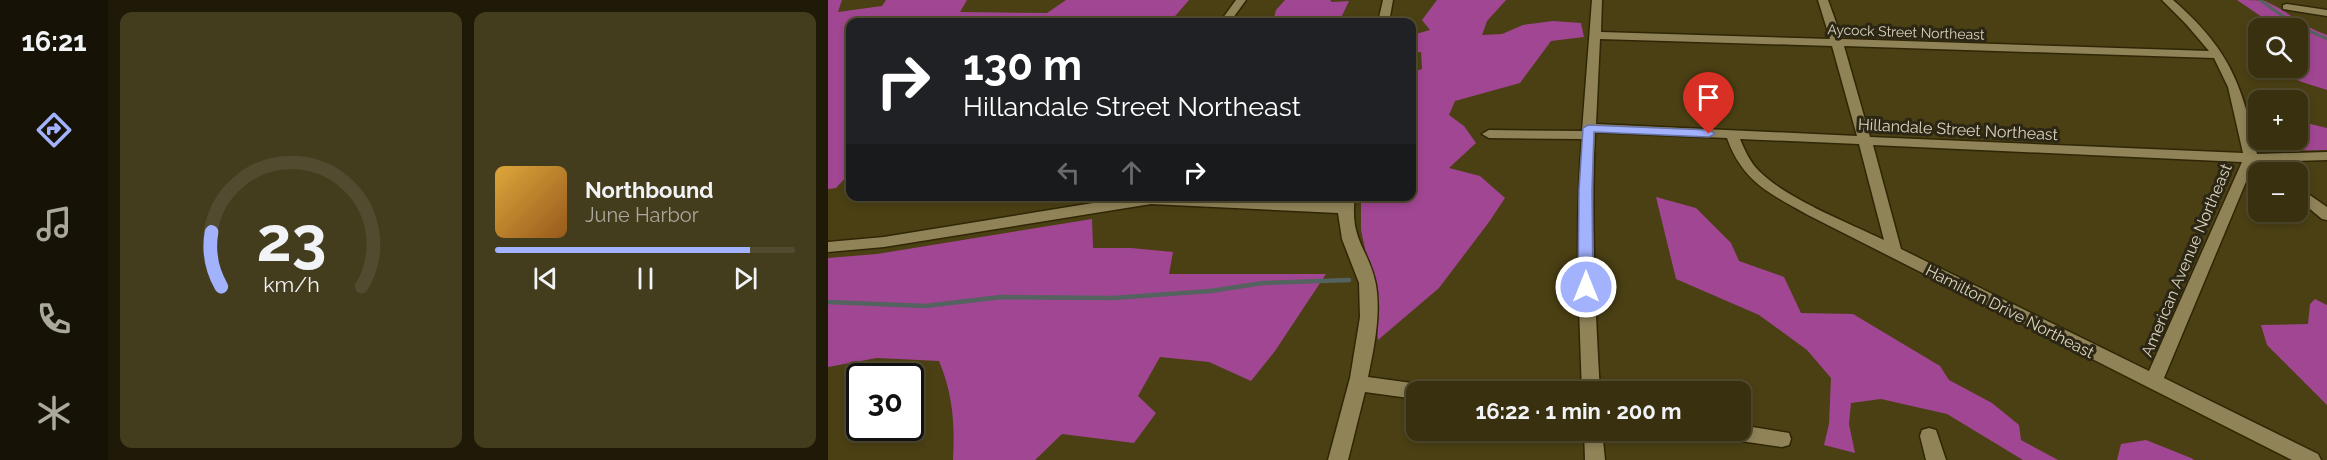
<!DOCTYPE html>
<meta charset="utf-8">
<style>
body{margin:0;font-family:Raleway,sans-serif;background:#433c1d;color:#f1f3f6;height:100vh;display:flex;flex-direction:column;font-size:22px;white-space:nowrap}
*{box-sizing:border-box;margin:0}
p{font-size:20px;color:#aba99e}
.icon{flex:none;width:33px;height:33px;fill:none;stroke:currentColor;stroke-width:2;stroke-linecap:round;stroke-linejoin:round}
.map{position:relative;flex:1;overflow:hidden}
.sheet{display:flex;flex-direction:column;gap:12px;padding:12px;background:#1f1a08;width:720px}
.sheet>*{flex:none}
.hud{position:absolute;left:18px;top:18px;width:570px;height:183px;border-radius:12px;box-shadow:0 3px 9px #0003,0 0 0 2px #524b2f;background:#202124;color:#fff;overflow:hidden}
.tools{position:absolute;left:1420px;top:18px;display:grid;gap:12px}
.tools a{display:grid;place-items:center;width:60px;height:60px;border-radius:12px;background:#38300f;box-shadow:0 3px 9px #0003,0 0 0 2px #524b2f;font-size:30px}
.speed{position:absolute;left:18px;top:363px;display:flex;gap:12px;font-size:30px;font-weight:700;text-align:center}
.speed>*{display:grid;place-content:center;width:78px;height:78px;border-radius:50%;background:#38300f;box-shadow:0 3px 9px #0003,0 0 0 2px #524b2f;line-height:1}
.speed .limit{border:3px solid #111;border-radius:9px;background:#fff;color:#111}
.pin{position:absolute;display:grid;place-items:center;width:51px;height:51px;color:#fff;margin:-62px -26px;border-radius:50% 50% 50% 0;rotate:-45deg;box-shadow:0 0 6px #0007}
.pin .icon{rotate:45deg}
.me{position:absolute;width:66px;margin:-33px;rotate:0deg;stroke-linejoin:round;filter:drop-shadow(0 0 4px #0008)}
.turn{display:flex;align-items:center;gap:21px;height:126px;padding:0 18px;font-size:27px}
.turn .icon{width:78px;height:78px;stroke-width:2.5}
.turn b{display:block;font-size:42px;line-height:51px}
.lanes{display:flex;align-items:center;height:57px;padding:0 18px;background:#0003;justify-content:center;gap:30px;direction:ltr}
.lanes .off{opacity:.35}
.sheet .tile{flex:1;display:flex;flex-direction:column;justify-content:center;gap:9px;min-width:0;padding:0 21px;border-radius:12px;background:#433c1d}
.sheet .dial{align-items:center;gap:0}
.dial svg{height:156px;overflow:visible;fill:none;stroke:#524b2f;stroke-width:7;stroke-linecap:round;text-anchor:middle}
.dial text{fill:#f1f3f6;stroke:none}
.song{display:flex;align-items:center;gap:18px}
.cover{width:72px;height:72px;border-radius:9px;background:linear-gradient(135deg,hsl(40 70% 55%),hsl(30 70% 35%))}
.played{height:6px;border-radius:3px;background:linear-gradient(90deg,#a2b2fd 85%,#524b2f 85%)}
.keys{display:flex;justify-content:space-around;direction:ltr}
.sheet .tiles{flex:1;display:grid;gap:12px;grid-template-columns:repeat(2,1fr)}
.trip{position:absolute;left:578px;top:381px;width:345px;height:60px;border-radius:12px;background:#38300f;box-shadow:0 3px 9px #0003,0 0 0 2px #524b2f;font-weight:700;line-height:60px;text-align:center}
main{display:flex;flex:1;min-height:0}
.dock{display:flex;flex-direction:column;width:108px;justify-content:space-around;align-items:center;background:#161306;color:#aba99e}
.dock .icon{width:42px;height:42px}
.dock .current{color:#a2b2fd}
.dock b{font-size:27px;color:#f1f3f6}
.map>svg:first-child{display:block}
.forest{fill:#a14692}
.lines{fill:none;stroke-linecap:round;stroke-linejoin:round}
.stream-far1{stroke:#546360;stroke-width:3}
.stream{stroke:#546360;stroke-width:4.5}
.street-casing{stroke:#2f2605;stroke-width:3}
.street{fill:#908358;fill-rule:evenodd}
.route{fill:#a2b2fd;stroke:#6974a4;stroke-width:1.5}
.labels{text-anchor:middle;stroke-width:6;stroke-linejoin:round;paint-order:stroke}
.far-street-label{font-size:14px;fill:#dad4bd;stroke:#2c2715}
.street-label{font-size:16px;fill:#dad4bd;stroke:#2c2715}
</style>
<main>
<nav class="dock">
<b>16:21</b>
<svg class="icon current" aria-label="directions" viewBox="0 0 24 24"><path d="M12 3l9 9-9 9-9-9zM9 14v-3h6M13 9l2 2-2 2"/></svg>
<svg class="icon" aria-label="music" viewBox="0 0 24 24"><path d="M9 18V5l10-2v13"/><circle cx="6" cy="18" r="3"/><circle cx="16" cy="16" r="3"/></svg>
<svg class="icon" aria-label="phone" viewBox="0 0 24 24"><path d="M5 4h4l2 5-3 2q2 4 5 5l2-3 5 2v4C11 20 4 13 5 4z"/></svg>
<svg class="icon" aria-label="climate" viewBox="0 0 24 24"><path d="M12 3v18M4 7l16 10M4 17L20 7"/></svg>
</nav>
<section class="sheet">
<div class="tiles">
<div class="tile dial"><svg viewBox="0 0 100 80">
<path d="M14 69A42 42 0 1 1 86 69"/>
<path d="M14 69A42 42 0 0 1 9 41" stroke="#a2b2fd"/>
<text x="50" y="56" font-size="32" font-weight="700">23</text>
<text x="50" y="72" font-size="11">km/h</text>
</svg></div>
<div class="tile">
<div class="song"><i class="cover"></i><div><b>Northbound</b><p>June Harbor</p></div></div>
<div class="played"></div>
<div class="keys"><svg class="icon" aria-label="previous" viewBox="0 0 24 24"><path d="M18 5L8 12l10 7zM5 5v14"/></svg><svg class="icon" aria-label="pause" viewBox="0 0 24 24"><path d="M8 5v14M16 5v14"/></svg><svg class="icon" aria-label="next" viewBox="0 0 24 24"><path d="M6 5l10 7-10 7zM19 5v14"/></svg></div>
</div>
</div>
</section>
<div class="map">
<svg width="1499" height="460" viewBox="0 0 1499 460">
<rect width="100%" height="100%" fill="#4b4014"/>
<path class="forest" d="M 0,0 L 14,0 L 10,12 L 54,6 L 58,0 L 139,0 L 132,12 L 219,13 L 238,0 L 361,0 L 342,22 L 22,22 L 22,173 L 8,188 L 0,189 Z
M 457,0 L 502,0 L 504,2 L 521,1 L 512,20 L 508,22 L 445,22 L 448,10 Z
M 609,0 L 678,0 L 659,21 L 654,35 L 674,34 L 695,25 L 725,21 L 753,23 L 756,37 L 723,41 L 692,83 L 627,101 L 621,115 L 636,126 L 648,143 L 621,168 L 652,176 L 677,198 L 661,222 L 611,288 L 550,340 L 542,272 L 533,230 L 533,197 L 584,196 L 584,72 L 594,69 L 593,52 L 584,53 L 584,35 L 602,30 L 594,20 Z
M 1409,0 C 1417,0 1430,0 1437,1 C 1460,11 1475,27 1499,35 L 1499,90 L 1474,82 L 1442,68 L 1470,68 L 1470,28 L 1450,28 Z
M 1470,121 L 1499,128 L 1499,150 L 1449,151 L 1442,140 L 1470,140 Z
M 828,197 L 868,208 L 903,243 L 911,261 L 956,277 L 973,313 L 1025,314 L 1112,366 L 1121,380 L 1164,403 L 1191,425 L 1193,440 L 1230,460 L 1195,460 L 1119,414 L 1053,399 L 1023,403 L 1021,424 L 1027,453 L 996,445 L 1001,424 L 1003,378 L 979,350 L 931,315 L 848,279 Z
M 264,219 L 265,248 L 303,248 L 345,252 L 341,274 L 498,274 L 447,351 L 423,381 L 381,362 L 332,357 L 310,396 L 328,413 L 306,443 L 234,434 L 207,460 L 125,460 C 127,425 125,394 111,361 L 49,358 L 0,367 L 0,258 L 49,254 Z
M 1487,299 L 1499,305 L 1499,405 L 1439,345 L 1433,325 L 1480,324 L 1482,304 Z
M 1318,440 L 1363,458 L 1366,460 L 1289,460 L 1293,444 Z"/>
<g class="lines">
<path class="stream-far1" d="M 1432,0 L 1466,24 L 1499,39"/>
<path class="stream" d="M 0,302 L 97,306 L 173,297 L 285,298 L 382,291 L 435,283 L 521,280"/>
<g class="street-casing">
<path id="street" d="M 408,0 L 418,0 L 402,22 L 392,22 Z
M 555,0 L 565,0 L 561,22 L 550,22 Z
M 764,0 L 774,0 L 773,32 L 1002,39 L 990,0 L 1000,0 L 1014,39 L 1381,51 L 1358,24 L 1334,0 L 1345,0 C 1401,49 1414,83 1429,154 L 1499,152 L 1499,160 L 1439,162 L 1453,172 L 1437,172 L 1425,165 L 1336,378 L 1490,454 L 1493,460 L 1464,460 L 980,215 C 942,194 914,181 899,138 L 767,132 C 763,219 767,305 772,392 L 754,392 C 751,307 747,223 754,139 L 661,138 L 654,134 L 661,130 L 754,131 ZM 772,39 L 1004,46 L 1029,136 L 768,124 ZM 1016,46 L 1386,58 L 1400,87 L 1415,153 L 1042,137 ZM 912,139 L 1031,144 L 1056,240 C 1019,222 959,199 931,171 C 922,162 917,151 912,139 ZM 1045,145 L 1414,162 L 1321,371 L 1073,249 Z
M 1459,4 L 1499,10 L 1499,16 L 1455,9 L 1455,5 Z
M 1470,187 L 1499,207 L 1499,220 L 1494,219 L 1470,199 Z
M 308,196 L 374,196 L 512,203 L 513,196 L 527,196 C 521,241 541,248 548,285 C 553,315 546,348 540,377 L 591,384 L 597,387 L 600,392 L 588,392 L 588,399 L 537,392 L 520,460 L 500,460 L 522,378 L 532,317 L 531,283 L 514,239 L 510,213 L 323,204 L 56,247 L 0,252 L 0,242 L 56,237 Z
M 912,425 L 961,433 L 963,439 L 961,445 L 954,447 L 892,438 L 885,436 L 883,430 L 912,430 Z
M 1101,428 L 1108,430 L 1118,460 L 1098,460 L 1092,436 L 1094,430 Z
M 756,430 L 774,430 L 777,460 L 757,460 Z"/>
</g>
<use href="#street" class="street"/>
</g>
<path class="route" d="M 760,125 L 881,130 L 887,134 L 881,137 L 766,132 L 764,190 L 765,287 L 763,291 L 753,291 L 750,287 L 751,190 L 755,128 Z"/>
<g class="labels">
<g class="far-street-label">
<text transform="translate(1078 32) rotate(2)" y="5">Aycock Street Northeast</text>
</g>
<g class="street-label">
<text transform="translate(1130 129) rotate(3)" y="6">Hillandale Street Northeast</text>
<text transform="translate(1358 260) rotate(-67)" y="6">American Avenue Northeast</text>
<text transform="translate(1182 311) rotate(27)" y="6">Hamilton Drive Northeast</text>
</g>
</g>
</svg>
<div class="tools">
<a><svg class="icon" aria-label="search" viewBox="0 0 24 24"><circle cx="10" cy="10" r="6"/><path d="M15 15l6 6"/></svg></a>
<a>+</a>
<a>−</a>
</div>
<div class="speed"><div class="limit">30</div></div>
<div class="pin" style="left:881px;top:134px;background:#d93025"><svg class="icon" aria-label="arrive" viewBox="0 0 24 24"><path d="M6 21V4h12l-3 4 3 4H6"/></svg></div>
<svg class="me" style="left:758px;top:287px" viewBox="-20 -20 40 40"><circle r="17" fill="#a2b2fd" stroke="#fff" stroke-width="3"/><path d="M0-11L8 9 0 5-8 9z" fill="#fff"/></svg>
<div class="trip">16:22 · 1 min · 200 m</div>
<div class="hud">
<div class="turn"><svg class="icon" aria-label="right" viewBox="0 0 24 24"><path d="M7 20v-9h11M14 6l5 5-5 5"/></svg><div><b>130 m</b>Hillandale Street Northeast</div></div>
<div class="lanes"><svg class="icon off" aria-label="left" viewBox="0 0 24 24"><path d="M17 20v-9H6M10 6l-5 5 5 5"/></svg><svg class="icon off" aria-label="ahead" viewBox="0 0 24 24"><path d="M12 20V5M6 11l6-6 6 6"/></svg><svg class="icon" aria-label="right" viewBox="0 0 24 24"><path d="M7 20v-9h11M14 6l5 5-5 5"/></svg></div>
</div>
</div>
</main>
